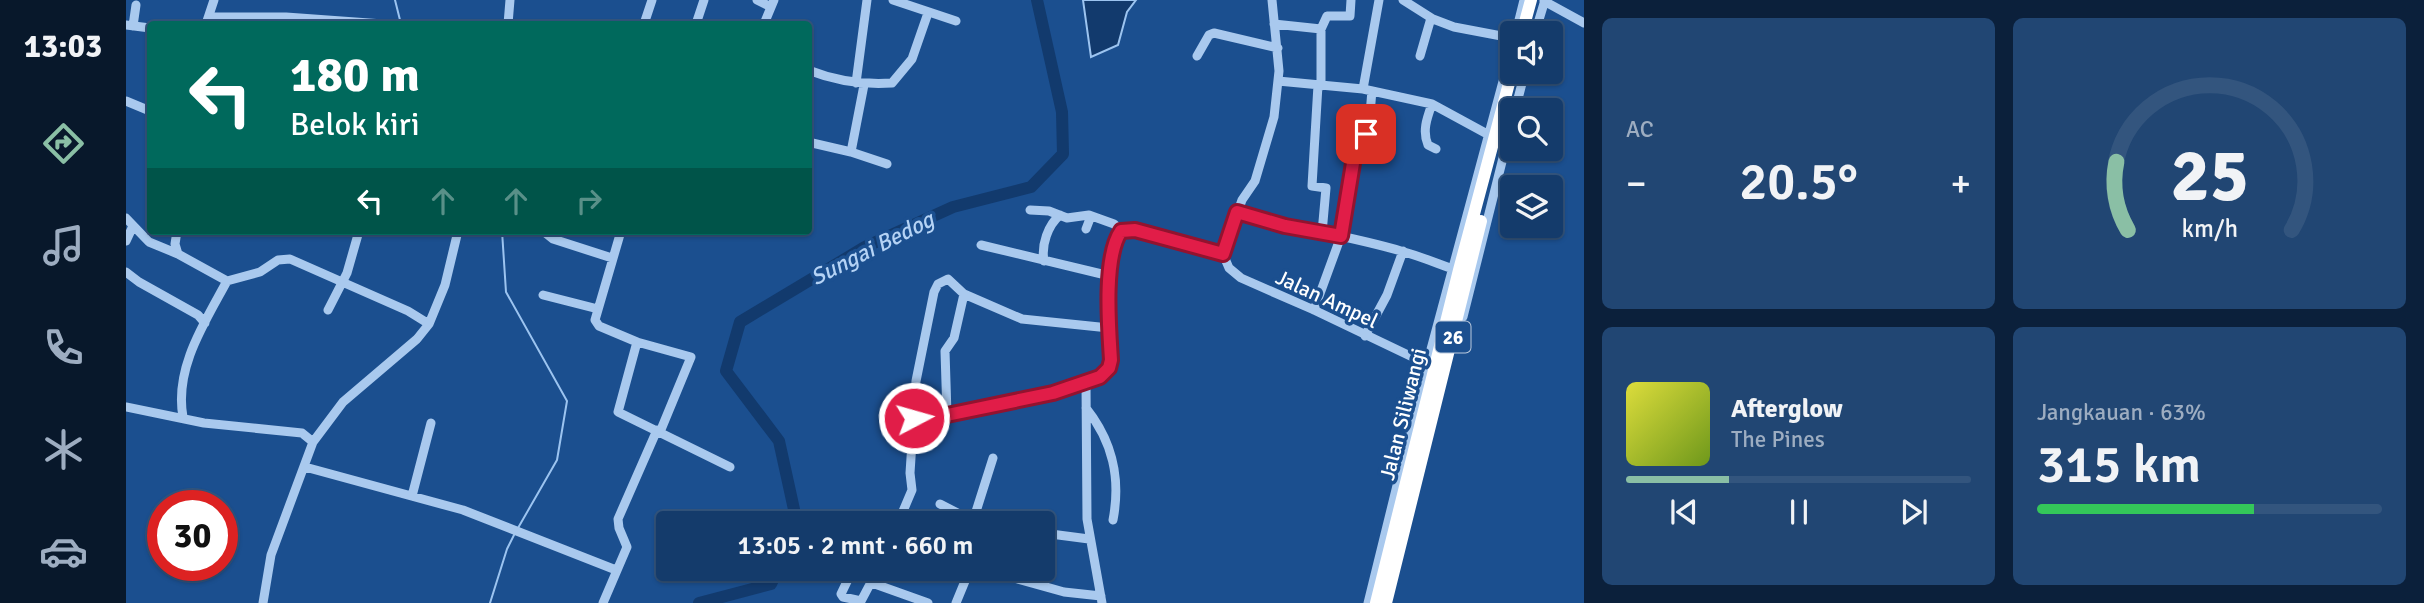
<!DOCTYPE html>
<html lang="id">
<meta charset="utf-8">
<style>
body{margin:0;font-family:Signika,sans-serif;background:#214673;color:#f1f3f6;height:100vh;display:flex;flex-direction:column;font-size:26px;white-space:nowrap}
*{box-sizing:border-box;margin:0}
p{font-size:23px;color:#9dadc1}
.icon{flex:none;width:38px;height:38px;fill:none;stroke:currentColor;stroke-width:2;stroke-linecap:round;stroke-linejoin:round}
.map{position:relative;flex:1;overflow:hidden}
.panel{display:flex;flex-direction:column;gap:18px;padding:18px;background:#0b203b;width:840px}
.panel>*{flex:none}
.hud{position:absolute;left:21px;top:21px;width:665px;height:214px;border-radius:7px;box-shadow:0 2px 5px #0004,0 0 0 2px #33557e;background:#00695c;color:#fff;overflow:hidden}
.fabs{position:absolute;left:1374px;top:21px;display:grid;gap:14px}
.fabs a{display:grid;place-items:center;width:63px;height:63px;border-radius:7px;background:#143b6b;box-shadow:0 2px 5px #0004,0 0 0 2px #33557e;font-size:35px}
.speed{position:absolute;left:21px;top:490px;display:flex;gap:14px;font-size:35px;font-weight:700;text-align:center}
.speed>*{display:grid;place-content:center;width:91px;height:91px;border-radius:50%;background:#143b6b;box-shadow:0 2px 5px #0004,0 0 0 2px #33557e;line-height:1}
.speed .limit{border:10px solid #d22;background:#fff;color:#111}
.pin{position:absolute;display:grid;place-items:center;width:60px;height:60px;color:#fff;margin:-30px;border-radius:14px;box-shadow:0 4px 10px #0006}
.me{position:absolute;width:77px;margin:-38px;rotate:84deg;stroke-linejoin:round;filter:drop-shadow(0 0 5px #0008)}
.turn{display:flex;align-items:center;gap:24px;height:147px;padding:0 28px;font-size:32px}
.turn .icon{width:91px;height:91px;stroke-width:2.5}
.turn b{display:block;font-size:49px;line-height:60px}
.lanes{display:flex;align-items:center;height:66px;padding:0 28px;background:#0003;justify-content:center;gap:35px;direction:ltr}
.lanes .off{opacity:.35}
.big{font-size:52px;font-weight:600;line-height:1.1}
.panel .tile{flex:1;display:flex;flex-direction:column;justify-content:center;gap:10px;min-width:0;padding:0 24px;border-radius:10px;background:#214673}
.panel .dial{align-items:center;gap:0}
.dial svg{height:182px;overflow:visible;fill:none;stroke:#33557e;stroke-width:7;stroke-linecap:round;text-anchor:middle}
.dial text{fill:#f1f3f6;stroke:none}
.song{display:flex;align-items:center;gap:21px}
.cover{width:84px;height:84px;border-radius:10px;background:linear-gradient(135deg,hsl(60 70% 55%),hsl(80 70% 35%))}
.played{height:7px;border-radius:4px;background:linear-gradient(90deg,#8abfa5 30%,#33557e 30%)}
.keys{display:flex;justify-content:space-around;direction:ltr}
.heat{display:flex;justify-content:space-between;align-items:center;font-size:38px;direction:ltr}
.charge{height:10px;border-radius:5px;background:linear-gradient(90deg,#34c759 63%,#33557e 0)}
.panel .tiles{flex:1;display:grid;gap:18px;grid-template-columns:repeat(2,1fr)}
.trip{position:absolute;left:530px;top:511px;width:399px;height:70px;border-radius:7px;background:#143b6b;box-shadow:0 2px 5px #0004,0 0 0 2px #33557e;font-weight:600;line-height:70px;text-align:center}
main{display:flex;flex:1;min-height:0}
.menu{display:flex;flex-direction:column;width:126px;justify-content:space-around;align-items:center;background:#08182b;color:#9dadc1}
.menu .icon{width:49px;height:49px}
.menu .selected{color:#8abfa5}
.menu b{font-size:32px;color:#f1f3f6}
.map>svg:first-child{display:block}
.water{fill:#123a6d;stroke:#9cc4f0;stroke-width:2}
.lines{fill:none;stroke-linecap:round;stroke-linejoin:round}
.stream{stroke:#9cc4f0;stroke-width:2}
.river{stroke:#123a6d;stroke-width:12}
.minor{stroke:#a9c9ee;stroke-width:9}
.highway{stroke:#fff;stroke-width:12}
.route-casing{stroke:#92132f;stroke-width:18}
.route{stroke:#e11d48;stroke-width:12}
.labels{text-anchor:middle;stroke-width:7;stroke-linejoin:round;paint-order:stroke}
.shield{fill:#1b4f8f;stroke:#bbcadd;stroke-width:2}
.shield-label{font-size:19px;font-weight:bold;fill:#fff}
.street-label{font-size:21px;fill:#fff;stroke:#1b4f8f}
.water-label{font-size:23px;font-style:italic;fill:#b5d3f5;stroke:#1b4f8f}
</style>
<main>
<nav class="menu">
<b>13:03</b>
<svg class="icon selected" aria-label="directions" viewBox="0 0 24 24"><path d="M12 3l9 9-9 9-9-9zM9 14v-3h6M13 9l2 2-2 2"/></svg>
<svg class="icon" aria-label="music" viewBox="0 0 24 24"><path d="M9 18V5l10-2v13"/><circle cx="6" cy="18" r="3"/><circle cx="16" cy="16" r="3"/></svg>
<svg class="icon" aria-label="phone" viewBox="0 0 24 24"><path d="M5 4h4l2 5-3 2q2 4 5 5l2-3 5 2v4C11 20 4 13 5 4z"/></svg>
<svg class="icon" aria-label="climate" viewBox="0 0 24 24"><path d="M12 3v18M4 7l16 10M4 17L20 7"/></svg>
<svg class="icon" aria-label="car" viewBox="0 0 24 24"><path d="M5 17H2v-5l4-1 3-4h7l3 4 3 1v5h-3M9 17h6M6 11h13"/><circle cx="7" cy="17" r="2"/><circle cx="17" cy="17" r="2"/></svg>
</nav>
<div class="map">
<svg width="1458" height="603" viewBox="0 0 1458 603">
<rect width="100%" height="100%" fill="#1b4f8f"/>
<path class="water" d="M 957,0 L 1010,0 L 1001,12 L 992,45 L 965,57 Z"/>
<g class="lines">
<path class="stream" d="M 269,0 L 275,24
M 376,231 L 380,292 L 441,401 L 431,460 L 392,528
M 364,603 L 381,549 L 389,533"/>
<path class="river" d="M 671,523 L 653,441 L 600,371 L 614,322 L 739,247 L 827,207 L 905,187 L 937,154 L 936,112 L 911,0
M 573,603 L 645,584 L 652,569"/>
<path class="minor" d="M 631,0 L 645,7
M 767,0 L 830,21
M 1277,0 L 1307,19 L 1328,27 L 1386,38
M 1418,1 L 1458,23
M 83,17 L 160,17 L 257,24
M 80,24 L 88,0
M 382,24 L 384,0
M 518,24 L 526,0
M 570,24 L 578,0
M 638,24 L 648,0
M 1148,24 L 1195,29 L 1201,16 L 1224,16 L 1225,0
M 0,25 L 24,28
M 7,26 L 10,5
M 1195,29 L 1195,86
M 1390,32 L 1398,0
M 1409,33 L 1419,0
M 1071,56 L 1083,35 L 1088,33 L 1152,48
M 1294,56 L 1305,18
M 682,70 C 710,81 737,85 766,83 L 786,59 L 802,13
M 1152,81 L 1237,89 L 1306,104 L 1363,135
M 730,83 L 741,0
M 1192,85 L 1186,186 L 1200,188 L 1196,233
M 1237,89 L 1253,0
M 0,101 L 24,111
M 1306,104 C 1301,118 1296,131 1302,145 L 1310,149
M 1389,110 L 1399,72
M 682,142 L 725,152 L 761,164
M 725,152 L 738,85
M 904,210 L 923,211 L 941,218 L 963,215 L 988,224 L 995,231
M 1111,212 C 1165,228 1221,235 1275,251 C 1293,256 1310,263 1327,269
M 0,218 L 23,242 L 52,254
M 960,229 L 965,216
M 51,231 L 49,244 L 52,254 L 101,281 L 134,272 L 152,260 L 164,259 L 282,311 L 303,324
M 417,231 L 427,239 L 486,258
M 495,231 L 469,320 L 473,326 L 511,342 L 492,412 L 604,467
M 995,231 L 1009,230 L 1097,254
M 0,241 L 7,226
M 855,245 L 984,276
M 1097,254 L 1116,200 L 1129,181 L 1148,117 L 1153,71 L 1146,0
M 1097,254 L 1103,268 L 1115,278 L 1188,310 L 1301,364
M 918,261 C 915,245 922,225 934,215
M 0,272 L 13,282 L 72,315 L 79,323
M 417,295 L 472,309
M 202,310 L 221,273 L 233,231
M 1188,310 L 1215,236 L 1230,146 C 1245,136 1244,108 1246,91
M 1337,317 L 1386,122
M 1239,336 L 1261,295 L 1277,251
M 511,342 L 565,357 L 534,432
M 0,407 L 78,423 L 176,433 L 187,442 L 145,555 L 137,603
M 960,408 C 987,442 995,478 987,520
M 821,415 L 819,351 L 828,338 L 838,294
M 57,417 C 48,368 79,322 101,281
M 788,418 L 836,412 L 927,393 L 960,383
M 187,442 L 217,402 L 291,339 L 303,324 L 319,285 L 332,231
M 179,467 L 337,510 L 490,570
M 286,496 L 305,423
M 814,504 L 851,523
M 847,521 L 867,458
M 748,523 L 751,517 L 759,523
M 772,523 L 786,490 L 784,473 L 790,381 L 808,292 L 812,284 L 822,279 L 838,294 L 896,319 L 983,328
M 917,533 L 963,539
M 727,569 L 715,594 L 717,597 L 735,601
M 856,569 L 938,592 L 975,596
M 746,583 L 802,603
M 477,603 L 501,547 L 493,528 L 492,519 L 531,430
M 734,603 L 752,569
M 830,603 L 844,569
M 976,603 L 961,519 L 960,383 L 974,377 L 983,368 C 990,329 972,265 995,231
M 1242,603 L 1301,364 L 1386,48"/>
<path class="highway" d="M 1396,33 L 1405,0
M 1250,603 L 1333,270 L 1386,72
M 1260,603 L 1355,221"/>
</g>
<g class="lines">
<g class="route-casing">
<path id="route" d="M 788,418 L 821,415 L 927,393 L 974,377 L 983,368 L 985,360 C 983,328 977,257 995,231 L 1009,230 L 1097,254 L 1111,212 L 1159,226 L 1215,236 L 1230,145 L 1236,142 L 1240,134"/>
</g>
<use href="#route" class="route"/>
</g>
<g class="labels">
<rect class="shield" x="1309.5" y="321.5" width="35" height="31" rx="5"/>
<g class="shield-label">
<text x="1327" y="344">26</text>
</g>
<g class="street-label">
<text transform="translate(1201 299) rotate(25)" y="7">Jalan Ampel</text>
<text transform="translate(1277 414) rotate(-76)" y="7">Jalan Siliwangi</text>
</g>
<g class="water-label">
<text transform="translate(746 248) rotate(-27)" y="8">Sungai Bedog</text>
</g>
</g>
</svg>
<div class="fabs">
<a><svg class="icon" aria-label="sound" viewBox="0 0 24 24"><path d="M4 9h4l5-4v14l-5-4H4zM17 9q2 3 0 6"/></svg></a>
<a><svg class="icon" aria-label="search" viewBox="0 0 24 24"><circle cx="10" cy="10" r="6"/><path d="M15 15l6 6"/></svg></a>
<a><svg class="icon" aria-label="layers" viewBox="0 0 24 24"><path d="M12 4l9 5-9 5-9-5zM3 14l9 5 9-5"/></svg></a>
</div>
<div class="speed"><div class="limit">30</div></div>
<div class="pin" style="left:1240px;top:134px;background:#d93025"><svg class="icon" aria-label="arrive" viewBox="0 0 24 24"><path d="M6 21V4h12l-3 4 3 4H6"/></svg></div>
<svg class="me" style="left:788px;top:418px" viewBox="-20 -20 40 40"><circle r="17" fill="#e11d48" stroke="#fff" stroke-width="3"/><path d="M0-11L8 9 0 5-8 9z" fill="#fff"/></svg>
<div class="trip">13:05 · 2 mnt · 660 m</div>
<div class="hud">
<div class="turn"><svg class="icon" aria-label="left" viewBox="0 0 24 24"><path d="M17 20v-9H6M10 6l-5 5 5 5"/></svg><div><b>180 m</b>Belok kiri</div></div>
<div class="lanes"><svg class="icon" aria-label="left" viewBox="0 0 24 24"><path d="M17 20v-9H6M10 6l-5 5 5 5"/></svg><svg class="icon off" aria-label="ahead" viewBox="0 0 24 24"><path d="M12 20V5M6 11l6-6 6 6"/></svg><svg class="icon off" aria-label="ahead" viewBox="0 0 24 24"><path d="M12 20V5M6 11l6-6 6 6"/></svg><svg class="icon off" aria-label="right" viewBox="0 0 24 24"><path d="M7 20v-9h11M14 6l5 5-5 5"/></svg></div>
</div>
</div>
<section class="panel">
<div class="tiles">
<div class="tile"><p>AC</p>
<div class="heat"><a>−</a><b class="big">20.5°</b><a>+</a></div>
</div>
<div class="tile dial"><svg viewBox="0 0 100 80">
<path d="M14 69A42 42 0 1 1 86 69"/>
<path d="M14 69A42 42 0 0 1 9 39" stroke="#8abfa5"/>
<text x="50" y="56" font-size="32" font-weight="700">25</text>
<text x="50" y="72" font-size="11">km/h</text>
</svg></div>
<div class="tile">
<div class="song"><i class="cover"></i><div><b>Afterglow</b><p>The Pines</p></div></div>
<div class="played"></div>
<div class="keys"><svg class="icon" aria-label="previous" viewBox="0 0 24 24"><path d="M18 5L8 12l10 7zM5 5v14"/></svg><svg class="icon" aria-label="pause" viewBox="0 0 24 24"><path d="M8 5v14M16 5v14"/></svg><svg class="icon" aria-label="next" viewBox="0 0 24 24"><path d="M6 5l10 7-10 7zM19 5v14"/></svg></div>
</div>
<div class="tile"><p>Jangkauan · 63%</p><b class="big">315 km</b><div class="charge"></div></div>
</div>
</section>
</main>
